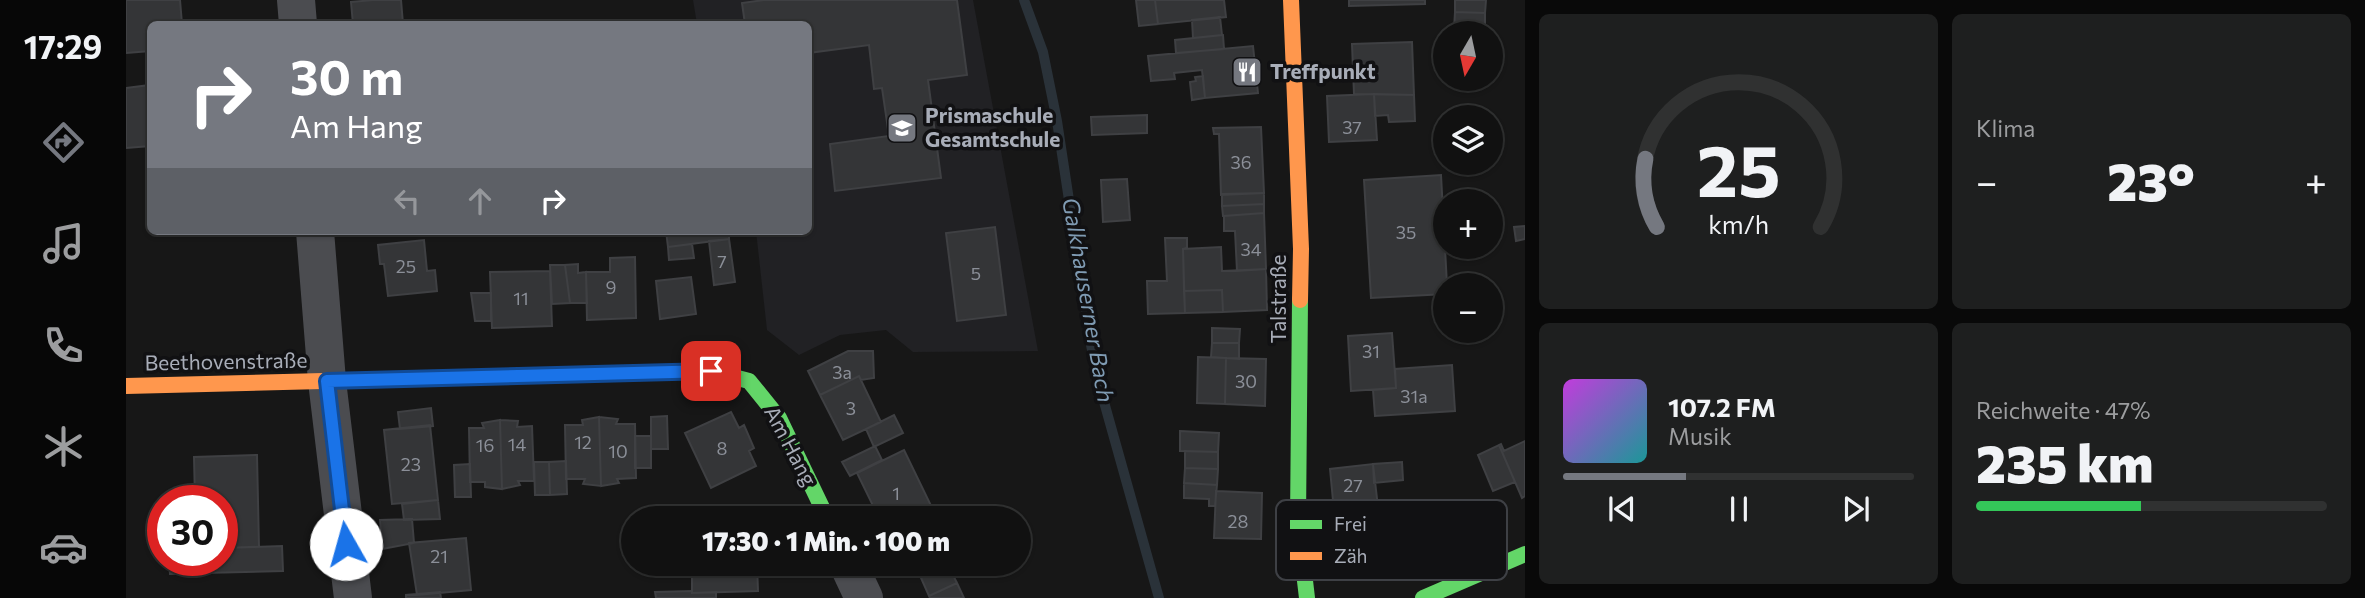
<!DOCTYPE html>
<html lang="de">
<meta charset="utf-8">
<style>
body{margin:0;font-family:Commissioner,sans-serif;background:#1e1f1f;color:#f1f3f6;height:100vh;display:flex;flex-direction:column;font-size:26px;white-space:nowrap}
*{box-sizing:border-box;margin:0}
p{font-size:23px;color:#9c9d9f}
.icon{flex:none;width:38px;height:38px;fill:none;stroke:currentColor;stroke-width:2;stroke-linecap:round;stroke-linejoin:round}
.map{position:relative;flex:1;overflow:hidden}
.panel{display:flex;flex-direction:column;gap:14px;padding:14px;background:#090909;width:840px}
.panel>*{flex:none}
.top-card{position:absolute;left:21px;top:21px;width:665px;height:214px;border-radius:10px;box-shadow:0 2px 5px #0004,0 0 0 2px #303131;background:#757880;color:#fff;overflow:hidden}
.needle{width:46px;rotate:189deg}
.controls{position:absolute;left:1307px;top:21px;display:grid;gap:14px}
.controls a{display:grid;place-items:center;width:70px;height:70px;border-radius:50%;background:#111;box-shadow:0 2px 5px #0004,0 0 0 2px #303131;font-size:35px}
.speed{position:absolute;left:21px;top:485px;display:flex;gap:14px;font-size:35px;font-weight:700;text-align:center}
.speed>*{display:grid;place-content:center;width:91px;height:91px;border-radius:50%;background:#111;box-shadow:0 2px 5px #0004,0 0 0 2px #303131;line-height:1}
.speed .limit{border:10px solid #d22;background:#fff;color:#111}
.pin{position:absolute;display:grid;place-items:center;width:60px;height:60px;color:#fff;margin:-30px;border-radius:14px;box-shadow:0 4px 10px #0006}
.me{position:absolute;width:77px;margin:-38px;rotate:353deg;stroke-linejoin:round;filter:drop-shadow(0 0 5px #0008)}
.turn{display:flex;align-items:center;gap:24px;height:147px;padding:0 28px;font-size:32px}
.turn .icon{width:91px;height:91px;stroke-width:2.5}
.turn b{display:block;font-size:49px;line-height:60px}
.lanes{display:flex;align-items:center;height:66px;padding:0 28px;background:#0003;justify-content:center;gap:35px;direction:ltr}
.lanes .off{opacity:.35}
.big{font-size:52px;font-weight:800;line-height:1.1}
.panel .card{flex:1;display:flex;flex-direction:column;justify-content:center;gap:10px;min-width:0;padding:0 24px;border-radius:10px;background:#1e1f1f}
.panel .dial{align-items:center;gap:0}
.dial svg{height:182px;overflow:visible;fill:none;stroke:#303131;stroke-width:7;stroke-linecap:round;text-anchor:middle}
.dial text{fill:#f1f3f6;stroke:none}
.song{display:flex;align-items:center;gap:21px}
.cover{width:84px;height:84px;border-radius:10px;background:linear-gradient(135deg,hsl(290 70% 55%),hsl(180 70% 35%))}
.played{height:7px;border-radius:4px;background:linear-gradient(90deg,#757880 35%,#303131 35%)}
.keys{display:flex;justify-content:space-around;direction:ltr}
.heat{display:flex;justify-content:space-between;align-items:center;font-size:38px;direction:ltr}
.charge{height:10px;border-radius:5px;background:linear-gradient(90deg,#34c759 47%,#303131 0)}
.panel .tiles{flex:1;display:grid;gap:14px;grid-template-columns:repeat(2,1fr)}
.trip{position:absolute;left:495px;top:506px;width:410px;height:70px;border-radius:35px;background:#111;box-shadow:0 2px 5px #0004,0 0 0 2px #303131;font-weight:800;line-height:70px;text-align:center}
main{display:flex;flex:1;min-height:0}
.tabs{display:flex;flex-direction:column;width:126px;justify-content:space-around;align-items:center;background:#070707;color:#9c9d9f}
.tabs .icon{width:49px;height:49px}
.tabs .active{color:#757880}
.tabs b{font-size:32px;color:#f1f3f6}
.map>svg:first-child{display:block}
.built{fill:#212124}
.lines{fill:none;stroke-linecap:round;stroke-linejoin:round}
.stream{stroke:#2a3239;stroke-width:10}
.building{fill:#343537;stroke:#3f4043;stroke-width:2}
.street{stroke:#4b4c50;stroke-width:38}
.fast{stroke:#63d668;stroke-width:16}
.slow{stroke:#ff974d;stroke-width:16}
.route-casing{stroke:#114b97;stroke-width:18}
.route{stroke:#1a73e8;stroke-width:12}
.labels{text-anchor:middle;stroke-width:7;stroke-linejoin:round;paint-order:stroke}
.number-label{font-size:18px;fill:#8b8f98}
.poi-label{font-size:21px;font-weight:bold;fill:#a8adb8;stroke:#111113;text-anchor:start}
.street-label{font-size:21px;fill:#a8adb8;stroke:#111113}
.water-label{font-size:23px;font-style:italic;fill:#7f9bb3;stroke:#111113}
.key{fill:#111113;stroke:#3e4045;stroke-width:2}
.key-label{font-size:19px;fill:#a8adb8}
</style>
<main>
<nav class="tabs">
<b>17:29</b>
<svg class="icon active" aria-label="directions" viewBox="0 0 24 24"><path d="M12 3l9 9-9 9-9-9zM9 14v-3h6M13 9l2 2-2 2"/></svg>
<svg class="icon" aria-label="music" viewBox="0 0 24 24"><path d="M9 18V5l10-2v13"/><circle cx="6" cy="18" r="3"/><circle cx="16" cy="16" r="3"/></svg>
<svg class="icon" aria-label="phone" viewBox="0 0 24 24"><path d="M5 4h4l2 5-3 2q2 4 5 5l2-3 5 2v4C11 20 4 13 5 4z"/></svg>
<svg class="icon" aria-label="climate" viewBox="0 0 24 24"><path d="M12 3v18M4 7l16 10M4 17L20 7"/></svg>
<svg class="icon" aria-label="car" viewBox="0 0 24 24"><path d="M5 17H2v-5l4-1 3-4h7l3 4 3 1v5h-3M9 17h6M6 11h13"/><circle cx="7" cy="17" r="2"/><circle cx="17" cy="17" r="2"/></svg>
</nav>
<div class="map">
<svg width="1399" height="598" viewBox="0 0 1399 598">
<rect width="100%" height="100%" fill="#171717"/>
<path class="built" d="M 567,0 L 847,0 L 912,351 L 787,352 L 760,330 L 714,335 L 673,355 L 641,330 L 630,231 L 682,231 L 682,24 L 571,24 Z"/>
<g class="lines">
<path class="stream" d="M 898,0 L 917,52 L 931,121 L 965,345 L 973,384 L 1033,598"/>
</g>
<path class="building" d="M 0,0 L 54,0 L 56,24 L 24,24 L 24,51 L 0,53 Z
M 247,0 L 275,0 L 277,24 L 227,24 L 225,2 Z
M 638,0 L 831,0 L 841,75 L 802,80 L 815,178 L 709,191 L 704,144 L 763,136 L 756,88 L 748,89 L 743,45 L 682,53 L 682,24 L 619,24 L 616,3 Z
M 1010,0 L 1029,0 L 1032,24 L 1013,26 Z
M 1029,0 L 1098,0 L 1100,17 L 1032,24 Z
M 1223,0 L 1299,0 L 1299,4 L 1223,6 Z
M 1329,0 L 1360,0 L 1359,13 L 1329,12 Z
M 1329,12 L 1359,13 L 1359,30 L 1328,29 Z
M 1094,17 L 1096,35 L 1067,38 L 1066,20 Z
M 1327,28 L 1359,30 L 1362,30 L 1363,33 L 1328,33 Z
M 1097,35 L 1098,49 L 1050,53 L 1049,40 Z
M 1286,42 L 1288,95 L 1228,94 L 1226,44 Z
M 1127,46 L 1132,93 L 1079,98 L 1076,70 L 1048,73 L 1049,79 L 1025,81 L 1022,56 Z
M 1077,76 L 1079,98 L 1066,100 L 1064,82 L 1070,81 L 1069,77 Z
M 24,85 L 24,146 L 0,148 L 0,88 Z
M 1248,94 L 1288,95 L 1289,121 L 1263,122 L 1262,115 L 1249,116 Z
M 1248,94 L 1251,140 L 1203,142 L 1201,96 Z
M 1021,115 L 1021,133 L 966,135 L 965,117 Z
M 1135,127 L 1138,193 L 1095,195 L 1093,134 L 1088,134 L 1087,128 Z
M 1315,175 L 1321,285 L 1320,294 L 1245,298 L 1238,180 Z
M 1001,179 L 1004,220 L 977,222 L 975,180 Z
M 1138,193 L 1138,204 L 1096,206 L 1096,194 Z
M 1138,204 L 1138,213 L 1097,216 L 1096,206 Z
M 1138,213 L 1140,269 L 1111,271 L 1109,231 L 1098,231 L 1098,216 Z
M 1399,226 L 1399,239 L 1390,241 L 1388,227 Z
M 869,227 L 880,315 L 831,321 L 820,233 Z
M 540,231 L 603,231 L 603,239 L 542,247 Z
M 1039,238 L 1061,238 L 1061,248 L 1057,249 L 1059,313 L 1022,314 L 1021,281 L 1041,281 Z
M 603,239 L 609,282 L 588,285 L 583,241 Z
M 298,240 L 301,271 L 309,270 L 311,291 L 262,296 L 258,264 L 254,264 L 252,245 Z
M 566,244 L 568,258 L 543,260 L 542,247 Z
M 1095,247 L 1096,271 L 1140,269 L 1141,310 L 1097,312 L 1096,290 L 1058,291 L 1057,249 Z
M 509,257 L 510,318 L 461,320 L 460,272 L 484,272 L 484,258 Z
M 452,264 L 452,273 L 460,272 L 461,303 L 444,303 L 439,265 Z
M 424,265 L 439,265 L 444,303 L 426,304 Z
M 424,271 L 426,326 L 366,328 L 364,272 Z
M 565,277 L 570,314 L 534,319 L 530,281 Z
M 1096,290 L 1097,312 L 1059,313 L 1058,291 Z
M 345,293 L 365,293 L 365,321 L 349,321 Z
M 1086,328 L 1114,329 L 1113,343 L 1086,343 Z
M 1266,333 L 1270,388 L 1225,391 L 1222,336 Z
M 1086,343 L 1113,343 L 1113,359 L 1085,357 Z
M 722,351 L 747,351 L 748,378 L 735,380 L 733,376 L 694,395 L 682,371 Z
M 1072,357 L 1100,358 L 1099,404 L 1071,403 Z
M 1100,358 L 1140,359 L 1139,406 L 1099,404 Z
M 1326,365 L 1329,411 L 1249,416 L 1247,390 L 1270,388 L 1269,369 Z
M 733,376 L 755,422 L 717,440 L 694,395 Z
M 305,408 L 307,426 L 274,429 L 272,412 Z
M 605,412 L 613,428 L 618,425 L 628,448 L 623,451 L 630,466 L 585,488 L 559,433 Z
M 768,415 L 777,433 L 748,447 L 740,429 Z
M 541,416 L 542,449 L 525,449 L 525,417 Z
M 473,417 L 492,419 L 490,424 L 509,424 L 510,478 L 491,479 L 493,483 L 475,486 Z
M 473,417 L 475,486 L 457,484 L 459,479 L 440,479 L 439,425 L 457,425 L 456,420 Z
M 374,420 L 376,489 L 359,487 L 359,482 L 344,482 L 343,428 L 358,428 L 356,423 Z
M 374,420 L 392,421 L 391,427 L 406,426 L 408,481 L 392,481 L 394,485 L 376,489 Z
M 304,425 L 312,500 L 266,504 L 258,430 Z
M 1054,431 L 1093,433 L 1092,452 L 1054,451 Z
M 509,436 L 525,436 L 525,468 L 509,468 Z
M 1399,441 L 1399,496 L 1396,498 L 1373,445 L 1375,444 L 1378,451 Z
M 1373,445 L 1389,482 L 1367,491 L 1352,455 Z
M 749,446 L 756,460 L 724,476 L 716,462 Z
M 778,450 L 810,516 L 805,518 L 753,518 L 731,473 Z
M 1059,451 L 1092,452 L 1092,469 L 1059,468 Z
M 131,455 L 133,547 L 96,548 L 96,500 L 69,500 L 68,457 Z
M 440,461 L 441,494 L 424,495 L 423,462 Z
M 408,462 L 423,462 L 424,495 L 409,495 Z
M 1276,462 L 1277,480 L 1248,483 L 1247,464 Z
M 344,464 L 345,497 L 329,497 L 328,465 Z
M 1247,464 L 1252,507 L 1208,511 L 1204,469 Z
M 1059,468 L 1092,469 L 1091,485 L 1058,483 Z
M 1058,483 L 1091,485 L 1089,506 L 1083,506 L 1083,499 L 1058,498 Z
M 1090,491 L 1136,493 L 1135,539 L 1088,538 Z
M 312,500 L 314,519 L 278,520 L 276,504 Z
M 286,519 L 288,543 L 256,549 L 254,520 Z
M 340,538 L 345,590 L 291,595 L 283,543 Z
M 156,546 L 157,571 L 77,573 L 76,560 L 96,560 L 96,548 Z
M 43,560 L 76,560 L 77,573 L 44,574 Z
M 566,564 L 631,564 L 632,591 L 566,593 Z
M 788,564 L 822,564 L 822,565 L 795,578 Z
M 822,565 L 831,583 L 803,596 L 795,578 Z
M 831,583 L 838,598 L 804,598 L 803,596 Z
M 566,591 L 566,593 L 590,592 L 590,598 L 530,598 L 529,592 Z
M 314,592 L 315,598 L 280,598 L 280,595 Z"/>
<g class="lines">
<path class="street" d="M 170,0 L 172,24
M 189,231 L 201,381 L 227,598
M 722,564 L 738,598"/>
<path class="fast" d="M 1174,300 L 1172,521 L 1181,598
M 469,374 L 585,371 L 623,381 L 653,418 L 701,518
M 1297,598 L 1399,554"/>
<path class="slow" d="M 1165,0 L 1175,249 L 1174,300
M 0,386 L 469,374"/>
</g>
<g class="lines">
<g class="route-casing">
<path id="route" d="M 220,544 L 201,381 L 585,371"/>
</g>
<use href="#route" class="route"/>
</g>
<defs>
<g id="restaurant-square" transform="scale(1.575)"><rect x="-9" y="-9" width="18" height="18" rx="4" fill="#757880" stroke="#111113"/><path d="M-5-6h1v4h1v-4h1v4h1v-4h1v5L-1.5 .5V6h-2V.5L-5-1ZM5-6V6H3V1.5H1.5Q1.5-4 5-6Z" fill="#fff"/></g>
<g id="school-square" transform="scale(1.575)"><rect x="-9" y="-9" width="18" height="18" rx="4" fill="#757880" stroke="#111113"/><path d="M0-5L7-2L0 1L-7-2ZM-4 1L0 2.5L4 1V4Q0 6-4 4Z" fill="#fff"/></g>
</defs>
<g fill-rule="evenodd">
<use href="#restaurant-square" x="1121" y="72"/>
<use href="#school-square" x="776" y="128"/>
</g>
<g class="labels">
<g class="number-label">
<text x="1226" y="134">37</text>
<text x="1115" y="169">36</text>
<text x="1280" y="239">35</text>
<text x="1125" y="256">34</text>
<text x="596" y="268">7</text>
<text x="280" y="273">25</text>
<text x="850" y="280">5</text>
<text x="485" y="294">9</text>
<text x="395" y="305">11</text>
<text x="1245" y="358">31</text>
<text x="716" y="379">3a</text>
<text x="1120" y="388">30</text>
<text x="1288" y="403">31a</text>
<text x="725" y="415">3</text>
<text x="457" y="449">12</text>
<text x="391" y="451">14</text>
<text x="359" y="452">16</text>
<text x="596" y="455">8</text>
<text x="492" y="458">10</text>
<text x="285" y="471">23</text>
<text x="1227" y="492">27</text>
<text x="770" y="500">1</text>
<text x="1112" y="528">28</text>
<text x="313" y="563">21</text>
</g>
<g class="poi-label">
<text x="1144" y="79">Treffpunkt</text>
<text x="799" y="123">Prismaschule<tspan x="799" dy="24">Gesamtschule</tspan></text>
</g>
<g class="street-label">
<text transform="translate(1153 299) rotate(-90)" y="7">Talstraße</text>
<text transform="translate(100 362) rotate(-1)" y="7">Beethovenstraße</text>
<text transform="translate(664 446) rotate(62)" y="7">Am Hang</text>
</g>
<g class="water-label">
<text transform="translate(962 300) rotate(80)" y="8">Galkhauserner Bach</text>
</g>
</g>
<rect x="1150" y="500" width="231" height="80" rx="10" class="key"/>
<rect x="1164" y="520" width="32" height="9" fill="#63d668"/>
<rect x="1164" y="552" width="32" height="8" fill="#ff974d"/>
<g class="key-label">
<text x="1208" y="531">Frei</text>
<text x="1208" y="563">Zäh</text>
</g>
</svg>
<div class="controls">
<a><svg class="needle" viewBox="-14 -14 28 28"><path d="M0-13l5 13h-10z" fill="#e53935"/><path d="M0 13l5-13h-10z" fill="#9c9d9f"/></svg></a>
<a><svg class="icon" aria-label="layers" viewBox="0 0 24 24"><path d="M12 4l9 5-9 5-9-5zM3 14l9 5 9-5"/></svg></a>
<a>+</a>
<a>−</a>
</div>
<div class="speed"><div class="limit">30</div></div>
<div class="pin" style="left:585px;top:371px;background:#d93025"><svg class="icon" aria-label="arrive" viewBox="0 0 24 24"><path d="M6 21V4h12l-3 4 3 4H6"/></svg></div>
<svg class="me" style="left:220px;top:544px" viewBox="-20 -20 40 40"><circle r="19" fill="#fff"/><path d="M0-13L10 11 0 6-10 11z" fill="#1a73e8"/></svg>
<div class="trip">17:30 · 1 Min. · 100 m</div>
<div class="top-card">
<div class="turn"><svg class="icon" aria-label="right" viewBox="0 0 24 24"><path d="M7 20v-9h11M14 6l5 5-5 5"/></svg><div><b>30 m</b>Am Hang</div></div>
<div class="lanes"><svg class="icon off" aria-label="left" viewBox="0 0 24 24"><path d="M17 20v-9H6M10 6l-5 5 5 5"/></svg><svg class="icon off" aria-label="ahead" viewBox="0 0 24 24"><path d="M12 20V5M6 11l6-6 6 6"/></svg><svg class="icon" aria-label="right" viewBox="0 0 24 24"><path d="M7 20v-9h11M14 6l5 5-5 5"/></svg></div>
</div>
</div>
<section class="panel">
<div class="tiles">
<div class="card dial"><svg viewBox="0 0 100 80">
<path d="M14 69A42 42 0 1 1 86 69"/>
<path d="M14 69A42 42 0 0 1 9 39" stroke="#757880"/>
<text x="50" y="56" font-size="32" font-weight="700">25</text>
<text x="50" y="72" font-size="11">km/h</text>
</svg></div>
<div class="card"><p>Klima</p>
<div class="heat"><a>−</a><b class="big">23°</b><a>+</a></div>
</div>
<div class="card">
<div class="song"><i class="cover"></i><div><b>107.2 FM</b><p>Musik</p></div></div>
<div class="played"></div>
<div class="keys"><svg class="icon" aria-label="previous" viewBox="0 0 24 24"><path d="M18 5L8 12l10 7zM5 5v14"/></svg><svg class="icon" aria-label="pause" viewBox="0 0 24 24"><path d="M8 5v14M16 5v14"/></svg><svg class="icon" aria-label="next" viewBox="0 0 24 24"><path d="M6 5l10 7-10 7zM19 5v14"/></svg></div>
</div>
<div class="card"><p>Reichweite · 47%</p><b class="big">235 km</b><div class="charge"></div></div>
</div>
</section>
</main>
